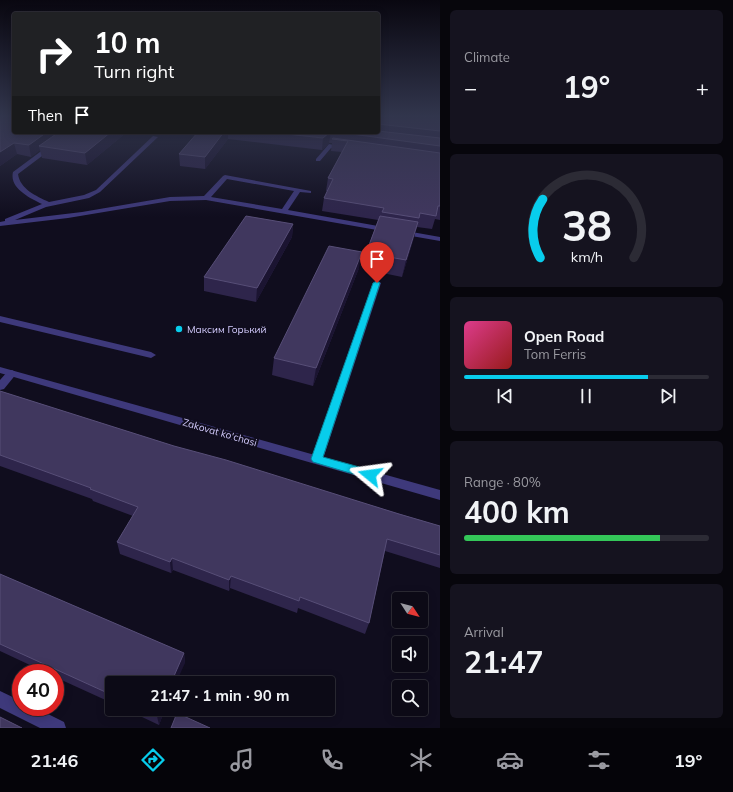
<!DOCTYPE html>
<meta charset="utf-8">
<style>
body{margin:0;font-family:Mulish,sans-serif;background:#15131f;color:#f1f3f6;height:100vh;display:flex;flex-direction:column;font-size:15px;white-space:nowrap}
*{box-sizing:border-box;margin:0}
p{font-size:13px;color:#9a9aa1}
.icon{flex:none;width:22px;height:22px;fill:none;stroke:currentColor;stroke-width:2;stroke-linecap:round;stroke-linejoin:round}
.map{position:relative;flex:1;overflow:hidden}
.details{display:flex;flex-direction:column;gap:10px;padding:10px;background:#07060c;width:293px}
.details>*{flex:none}
.top-card{position:absolute;left:12px;top:12px;width:368px;height:122px;border-radius:4px;box-shadow:0 2px 10px #0003,0 0 0 1px #2c2b35;background:#202124;color:#fff;overflow:hidden}
.needle{width:26px;rotate:126deg}
.tools{position:absolute;left:392px;top:592px;display:grid;gap:8px}
.tools a{display:grid;place-items:center;width:36px;height:36px;border-radius:4px;background:#0c0a16;box-shadow:0 2px 10px #0003,0 0 0 1px #2c2b35;font-size:20px}
.speed{position:absolute;left:12px;top:664px;display:flex;gap:8px;font-size:20px;font-weight:700;text-align:center}
.speed>*{display:grid;place-content:center;width:52px;height:52px;border-radius:50%;background:#0c0a16;box-shadow:0 2px 10px #0003,0 0 0 1px #2c2b35;line-height:1}
.speed .limit{border:6px solid #d22;background:#fff;color:#111}
.pin{position:absolute;display:grid;place-items:center;width:34px;height:34px;color:#fff;margin:-41px -17px;border-radius:50% 50% 50% 0;rotate:-45deg;box-shadow:0 0 4px #0007}
.pin .icon{rotate:45deg}
.me{position:absolute;width:44px;margin:-22px;rotate:286deg;stroke-linejoin:round;filter:drop-shadow(0 0 3px #0008)}
.turn{display:flex;align-items:center;gap:14px;height:84px;padding:0 16px;font-size:18px}
.turn .icon{width:52px;height:52px;stroke-width:2.5}
.turn b{display:block;font-size:28px;line-height:34px}
.then{display:flex;align-items:center;height:38px;padding:0 16px;background:#0003;gap:8px;font-size:15px}
.big{font-size:30px;font-weight:700;line-height:1.1}
.details .tile{flex:1;display:flex;flex-direction:column;justify-content:center;gap:6px;min-width:0;padding:0 14px;border-radius:6px;background:#15131f}
.details .dial{align-items:center;gap:0}
.dial svg{height:104px;overflow:visible;fill:none;stroke:#2c2b35;stroke-width:7;stroke-linecap:round;text-anchor:middle}
.dial text{fill:#f1f3f6;stroke:none}
.song{display:flex;align-items:center;gap:12px}
.cover{width:48px;height:48px;border-radius:6px;background:linear-gradient(135deg,hsl(330 70% 55%),hsl(0 70% 35%))}
.played{height:4px;border-radius:2px;background:linear-gradient(90deg,#08cdec 75%,#2c2b35 75%)}
.keys{display:flex;justify-content:space-around;direction:ltr}
.heat{display:flex;justify-content:space-between;align-items:center;font-size:22px;direction:ltr}
.charge{height:6px;border-radius:3px;background:linear-gradient(90deg,#34c759 80%,#2c2b35 0)}
.trip{position:absolute;left:105px;top:676px;width:230px;height:40px;border-radius:4px;background:#0c0a16;box-shadow:0 2px 10px #0003,0 0 0 1px #2c2b35;font-weight:700;line-height:40px;text-align:center}
.tabs{display:flex;height:64px;justify-content:space-around;align-items:center;background:#050409;color:#9a9aa1}
.tabs .icon{width:28px;height:28px}
.tabs .active{color:#08cdec}
.tabs b{font-size:18px;color:#f1f3f6}
main{display:flex;flex:1;min-height:0}
.map>svg:first-child{display:block}
.lines{fill:none;stroke-linecap:round;stroke-linejoin:round}
.service{fill:#3e397b;fill-rule:evenodd}
.minor{fill:#3e397b;fill-rule:evenodd}
.tertiary{fill:#3e397b;fill-rule:evenodd}
.wall{fill:#2e254b}
.shaded-wall{fill:#1b1431}
.building{fill:#40375e;stroke:#574e77}
.route{fill:#08cdec;stroke:#058599}
.poi-dot{fill:#08cdec;stroke:#100d1e;stroke-width:1.5}
.labels{text-anchor:middle;stroke-width:4;stroke-linejoin:round;paint-order:stroke}
.poi-label{font-size:10px;fill:#d3cbfd;stroke:#100d1e;text-anchor:start}
.street-label{font-size:10px;fill:#d3cbfd;stroke:#100d1e}
</style>
<main>
<div class="map">
<svg width="440" height="728" viewBox="0 0 440 728">
<rect width="100%" height="100%" fill="#100d1e"/>
<g class="lines">
<path class="service" d="M 67,132 L 74,132 L 18,174 C 20,189 36,196 49,202 L 84,195 L 96,190 L 153,136 L 158,137 L 100,192 L 89,198 L 46,207 L 15,220 L 82,212 L 170,197 L 204,196 L 223,176 L 225,175 L 311,191 L 311,193 L 300,192 L 288,210 L 440,237 L 440,241 L 206,200 L 170,201 L 68,218 L 0,226 L 0,222 L 5,221 L 5,219 L 42,204 C 30,198 9,188 13,172 ZM 227,179 L 294,191 L 282,209 L 211,197 Z
M 329,144 L 348,148 L 345,150 L 331,148 L 320,161 L 316,161 L 316,159 Z
M 377,280 L 381,283 L 323,459 L 321,462 L 317,464 L 313,462 L 311,459 L 373,283 Z
M 0,316 L 151,352 L 156,355 L 151,358 L 0,322 Z"/>
<path class="minor" d="M 12,370 L 17,373 L 4,389 L 0,390 L 0,380 L 8,371 Z
M 0,691 L 21,701 L 21,707 L 34,707 L 64,722 L 66,728 L 40,728 L 0,708 Z"/>
<path class="tertiary" d="M 0,367 L 440,490 L 440,500 L 0,373 Z"/>
</g>
<path class="wall" d="M 0,115 L 14,132 L 127,132 L 87,165 L 42,158 L 40,150 L 31,157 L 17,154 L 0,166 Z
M 378,115 L 440,115 L 440,220 L 435,219 L 432,229 L 417,227 L 402,277 L 363,269 L 366,253 L 378,220 L 322,211 L 324,198 L 327,191 L 326,191 L 328,178 L 342,152 L 331,151 L 332,143 L 329,143 L 322,150 L 228,139 L 205,169 L 180,166 L 179,154 L 198,132 L 378,132 Z
M 293,224 L 292,237 L 256,302 L 204,291 L 204,277 Z
M 359,268 L 313,386 L 272,375 L 274,358 Z
M 0,391 L 174,446 L 440,526 L 440,568 L 385,551 L 369,623 L 365,634 L 298,608 L 297,613 L 230,588 L 229,591 L 173,570 L 171,573 L 120,554 L 117,542 L 133,516 L 93,501 L 92,499 L 0,466 Z
M 0,574 L 184,653 L 185,663 L 112,683 L 112,703 L 55,677 L 55,673 L 47,673 L 0,651 Z
M 125,709 L 165,709 L 159,725 Z"/>
<path class="shaded-wall" d="M 47,132 L 65,132 L 39,146 L 40,150 L 31,157 L 29,145 Z
M 111,132 L 127,132 L 87,165 L 85,153 Z
M 224,132 L 228,132 L 228,139 L 205,169 L 205,157 Z
M 330,132 L 331,132 L 329,143 L 322,150 L 323,138 Z
M 14,143 L 17,154 L 0,166 L 0,152 Z
M 418,222 L 414,238 L 402,277 L 406,260 Z
M 293,224 L 292,237 L 256,302 L 257,288 Z
M 362,252 L 359,268 L 313,386 L 316,368 Z
M 172,558 L 173,570 L 171,573 L 170,562 Z
M 231,576 L 230,588 L 229,591 L 229,580 Z
M 184,653 L 185,663 L 176,683 L 171,683 Z
M 160,709 L 165,709 L 159,725 L 157,716 Z"/>
<path class="building" d="M 0,115 L 14,115 L 14,132 L 47,132 L 29,145 L 14,143 L 0,152 Z
M 378,115 L 440,115 L 440,131 L 378,124 Z
M 378,131 L 440,138 L 440,146 L 337,132 L 378,132 Z
M 59,132 L 111,132 L 85,153 L 39,146 Z
M 198,132 L 224,132 L 205,157 L 179,154 Z
M 268,132 L 330,132 L 323,138 Z
M 333,138 L 440,153 L 440,206 L 438,206 L 436,216 L 420,213 L 419,218 L 382,212 L 384,208 L 324,198 L 333,179 L 328,178 L 348,141 L 332,139 Z
M 246,216 L 293,224 L 257,288 L 204,277 Z
M 380,216 L 418,222 L 406,260 L 366,253 Z
M 329,246 L 362,252 L 316,368 L 274,358 Z
M 0,391 L 174,446 L 226,460 L 399,514 L 440,526 L 440,555 L 387,539 L 369,623 L 300,597 L 299,601 L 231,576 L 229,580 L 172,558 L 170,562 L 117,542 L 138,507 L 90,489 L 91,488 L 0,455 Z
M 0,574 L 184,653 L 171,683 L 112,683 L 112,695 L 0,644 Z
M 142,709 L 160,709 L 157,716 Z
M 177,713 L 210,728 L 171,728 Z
M 0,717 L 22,728 L 0,728 Z"/>
<linearGradient id="sky" x2="0" y2="1"><stop stop-color="#090710"/><stop offset="0.53" stop-color="#31354c"/><stop offset="1" stop-color="#31354c" stop-opacity="0"/></linearGradient>
<rect width="440" height="217" fill="url(#sky)"/>
<path class="route" d="M 377,281 L 380,283 L 323,457 L 374,471 L 376,475 L 374,478 L 370,479 L 313,462 L 311,459 L 373,283 Z"/>
<circle class="poi-dot" cx="179" cy="329" r="4"/>
<g class="labels">
<g class="poi-label">
<text x="187" y="333">Максим Горький</text>
</g>
<g class="street-label">
<text transform="translate(220 432) rotate(16)" y="4">Zakovat ko'chasi</text>
</g>
</g>
</svg>
<div class="tools">
<a><svg class="needle" viewBox="-14 -14 28 28"><path d="M0-13l5 13h-10z" fill="#e53935"/><path d="M0 13l5-13h-10z" fill="#9a9aa1"/></svg></a>
<a><svg class="icon" aria-label="sound" viewBox="0 0 24 24"><path d="M4 9h4l5-4v14l-5-4H4zM17 9q2 3 0 6"/></svg></a>
<a><svg class="icon" aria-label="search" viewBox="0 0 24 24"><circle cx="10" cy="10" r="6"/><path d="M15 15l6 6"/></svg></a>
</div>
<div class="speed"><div class="limit">40</div></div>
<div class="pin" style="left:377px;top:283px;background:#d93025"><svg class="icon" aria-label="arrive" viewBox="0 0 24 24"><path d="M6 21V4h12l-3 4 3 4H6"/></svg></div>
<svg class="me" style="left:370px;top:475px" viewBox="-20 -20 40 40"><path d="M0-17L14 15 0 8-14 15z" fill="#08cdec" stroke="#fff" stroke-width="4"/></svg>
<div class="trip">21:47 · 1 min · 90 m</div>
<div class="top-card">
<div class="turn"><svg class="icon" aria-label="right" viewBox="0 0 24 24"><path d="M7 20v-9h11M14 6l5 5-5 5"/></svg><div><b>10 m</b>Turn right</div></div>
<div class="then">Then<svg class="icon" aria-label="arrive" viewBox="0 0 24 24"><path d="M6 21V4h12l-3 4 3 4H6"/></svg></div>
</div>
</div>
<section class="details">
<div class="tile"><p>Climate</p>
<div class="heat"><a>−</a><b class="big">19°</b><a>+</a></div>
</div>
<div class="tile dial"><svg viewBox="0 0 100 80">
<path d="M14 69A42 42 0 1 1 86 69"/>
<path d="M14 69A42 42 0 0 1 16 24" stroke="#08cdec"/>
<text x="50" y="56" font-size="32" font-weight="700">38</text>
<text x="50" y="72" font-size="11">km/h</text>
</svg></div>
<div class="tile">
<div class="song"><i class="cover"></i><div><b>Open Road</b><p>Tom Ferris</p></div></div>
<div class="played"></div>
<div class="keys"><svg class="icon" aria-label="previous" viewBox="0 0 24 24"><path d="M18 5L8 12l10 7zM5 5v14"/></svg><svg class="icon" aria-label="pause" viewBox="0 0 24 24"><path d="M8 5v14M16 5v14"/></svg><svg class="icon" aria-label="next" viewBox="0 0 24 24"><path d="M6 5l10 7-10 7zM19 5v14"/></svg></div>
</div>
<div class="tile"><p>Range · 80%</p><b class="big">400 km</b><div class="charge"></div></div>
<div class="tile"><p>Arrival</p><b class="big">21:47</b></div>
</section>
</main>
<nav class="tabs">
<b>21:46</b>
<svg class="icon active" aria-label="directions" viewBox="0 0 24 24"><path d="M12 3l9 9-9 9-9-9zM9 14v-3h6M13 9l2 2-2 2"/></svg>
<svg class="icon" aria-label="music" viewBox="0 0 24 24"><path d="M9 18V5l10-2v13"/><circle cx="6" cy="18" r="3"/><circle cx="16" cy="16" r="3"/></svg>
<svg class="icon" aria-label="phone" viewBox="0 0 24 24"><path d="M5 4h4l2 5-3 2q2 4 5 5l2-3 5 2v4C11 20 4 13 5 4z"/></svg>
<svg class="icon" aria-label="climate" viewBox="0 0 24 24"><path d="M12 3v18M4 7l16 10M4 17L20 7"/></svg>
<svg class="icon" aria-label="car" viewBox="0 0 24 24"><path d="M5 17H2v-5l4-1 3-4h7l3 4 3 1v5h-3M9 17h6M6 11h13"/><circle cx="7" cy="17" r="2"/><circle cx="17" cy="17" r="2"/></svg>
<svg class="icon" aria-label="filters" viewBox="0 0 24 24"><path d="M4 7h16M4 17h16"/><circle cx="9" cy="7" r="2"/><circle cx="15" cy="17" r="2"/></svg>
<b>19°</b>
</nav>
